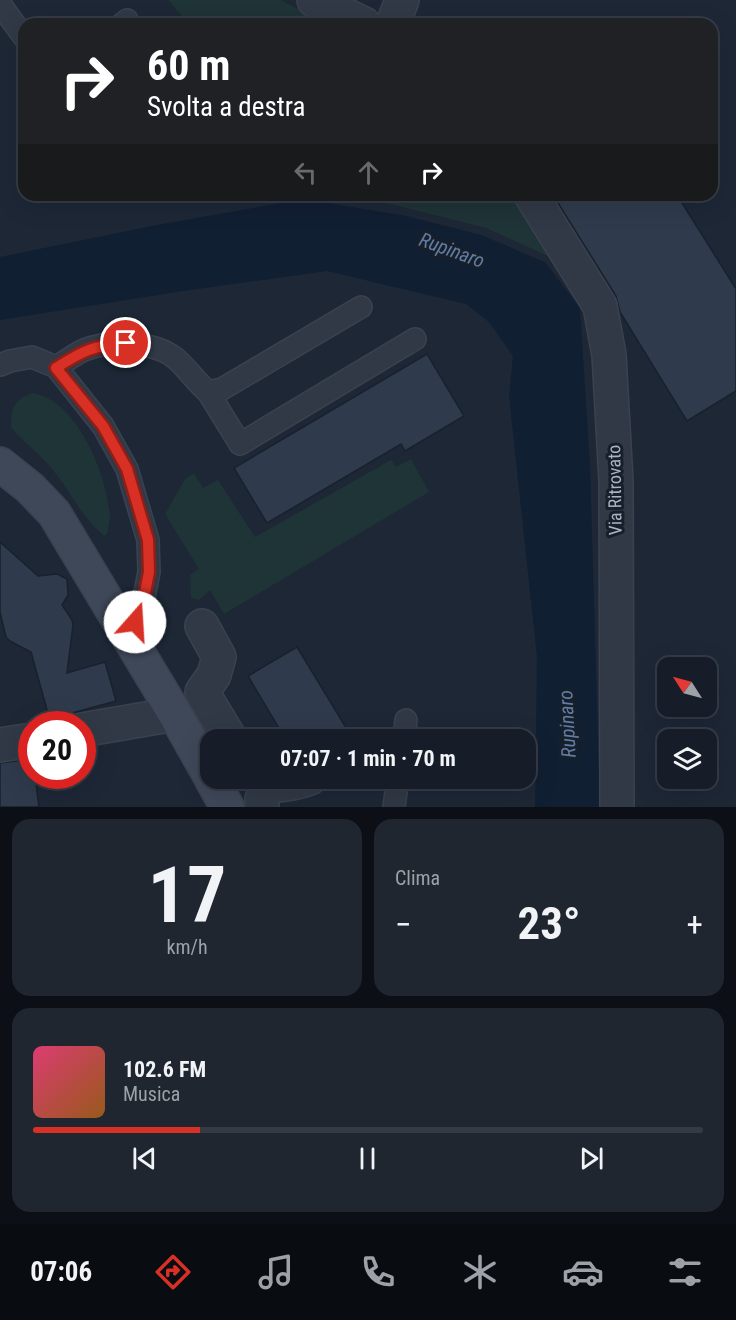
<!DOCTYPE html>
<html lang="it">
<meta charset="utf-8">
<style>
body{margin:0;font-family:"Roboto Condensed",sans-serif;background:#1f2630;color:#f1f3f6;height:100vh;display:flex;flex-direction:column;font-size:22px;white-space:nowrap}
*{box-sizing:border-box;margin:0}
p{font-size:20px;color:#9ea2a8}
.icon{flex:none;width:33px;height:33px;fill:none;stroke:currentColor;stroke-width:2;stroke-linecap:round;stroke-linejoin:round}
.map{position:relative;height:807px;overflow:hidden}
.side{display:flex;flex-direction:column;gap:12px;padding:12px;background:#0c1016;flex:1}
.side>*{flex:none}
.hud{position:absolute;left:18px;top:18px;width:700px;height:183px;border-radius:18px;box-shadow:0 6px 24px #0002,0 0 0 2px #353b45;background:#202124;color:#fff;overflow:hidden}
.needle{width:39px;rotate:306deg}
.controls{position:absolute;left:657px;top:657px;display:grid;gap:12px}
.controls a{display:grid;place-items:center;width:60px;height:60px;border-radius:12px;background:#161d28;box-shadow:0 6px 24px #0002,0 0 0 2px #353b45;font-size:30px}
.speed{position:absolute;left:18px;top:711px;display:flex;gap:12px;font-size:30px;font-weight:700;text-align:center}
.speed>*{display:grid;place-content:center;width:78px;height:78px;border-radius:50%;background:#161d28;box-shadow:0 6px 24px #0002,0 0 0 2px #353b45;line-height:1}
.speed .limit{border:9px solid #d22;background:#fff;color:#111}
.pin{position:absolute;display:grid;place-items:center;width:51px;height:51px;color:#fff;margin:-26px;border:3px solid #fff;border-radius:50%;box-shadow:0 2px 6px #0007}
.me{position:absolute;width:66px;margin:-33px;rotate:19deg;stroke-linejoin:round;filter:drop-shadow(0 0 4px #0008)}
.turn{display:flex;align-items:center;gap:21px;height:126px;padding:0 30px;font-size:27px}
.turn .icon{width:78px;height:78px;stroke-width:2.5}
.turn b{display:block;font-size:42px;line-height:51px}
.lanes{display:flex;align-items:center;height:57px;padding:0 30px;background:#0003;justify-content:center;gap:30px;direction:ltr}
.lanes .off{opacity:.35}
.big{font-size:45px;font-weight:700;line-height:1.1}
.side .tile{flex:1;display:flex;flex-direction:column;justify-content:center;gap:9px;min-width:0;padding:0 21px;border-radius:18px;background:#1f2630}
.side .dial{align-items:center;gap:0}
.dial b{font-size:78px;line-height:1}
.song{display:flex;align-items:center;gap:18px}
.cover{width:72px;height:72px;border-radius:9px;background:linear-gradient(135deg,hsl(340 70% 55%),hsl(30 70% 35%))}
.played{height:6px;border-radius:3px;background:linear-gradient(90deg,#d93025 25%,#353b45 25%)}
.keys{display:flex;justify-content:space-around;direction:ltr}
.heat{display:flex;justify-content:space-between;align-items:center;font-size:33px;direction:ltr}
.side .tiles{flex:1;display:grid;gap:12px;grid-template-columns:1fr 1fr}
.tile:last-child{grid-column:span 2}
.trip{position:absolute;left:200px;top:729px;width:336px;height:60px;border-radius:18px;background:#161d28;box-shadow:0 6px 24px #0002,0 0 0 2px #353b45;font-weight:700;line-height:60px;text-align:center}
.menu{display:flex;height:96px;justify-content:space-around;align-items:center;background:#090c10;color:#9ea2a8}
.menu .icon{width:42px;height:42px}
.menu .active{color:#d93025}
.menu b{font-size:27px;color:#f1f3f6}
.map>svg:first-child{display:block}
.green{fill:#1f3437}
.water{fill:#111f33}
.building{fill:#2f3b4d;stroke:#19212c;stroke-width:1.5}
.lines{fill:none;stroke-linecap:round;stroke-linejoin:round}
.lane-casing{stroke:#3a424f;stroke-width:24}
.street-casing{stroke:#3a424f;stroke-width:36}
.secondary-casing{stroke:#3a424f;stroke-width:36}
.lane{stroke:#313946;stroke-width:21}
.street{stroke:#313946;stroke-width:33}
.secondary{stroke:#3f4859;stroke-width:33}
.route-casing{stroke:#8d1f18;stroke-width:15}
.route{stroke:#d93025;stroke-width:10}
.labels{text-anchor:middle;stroke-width:6;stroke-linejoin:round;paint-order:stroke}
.street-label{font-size:18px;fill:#aab4c4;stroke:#171f2a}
.water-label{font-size:20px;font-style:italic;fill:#617da5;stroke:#171f2a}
</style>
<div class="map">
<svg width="736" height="807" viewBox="0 0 736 807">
<rect width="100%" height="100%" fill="#1d2736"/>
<path class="green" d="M 168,0 L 281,0 L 328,24 L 189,24 Z
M 355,195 L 510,195 L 548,256 L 486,228 Z
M 33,393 C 78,401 107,475 110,516 C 110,522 108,528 107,534 L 104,536 C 80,516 67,484 45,461 C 34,449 21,440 11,427 C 11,408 14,399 33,393 Z
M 411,459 L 429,492 L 224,614 L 210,590 L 199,600 L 191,598 L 190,575 L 199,569 L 165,514 L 185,479 L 194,473 L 203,488 L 218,480 L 255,537 L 391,460 L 396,467 Z"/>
<path class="water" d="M 304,199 L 406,216 L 481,235 L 545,262 L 580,308 L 590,466 L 600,807 L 535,807 L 537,657 L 509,396 L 513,356 L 489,322 L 466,304 L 327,271 L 183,291 L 0,320 L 0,257 L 157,225 Z"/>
<path class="building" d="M 553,195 L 677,195 L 736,289 L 736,391 L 687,421 L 620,312 L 616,296 Z
M 427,354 L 464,416 L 405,451 L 401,444 L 267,523 L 234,468 Z
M 0,542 L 38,576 L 57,574 L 67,579 L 68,595 L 62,605 L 72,620 L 73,625 L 67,673 L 105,662 L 116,701 L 61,716 L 60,724 L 51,724 L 31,652 L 10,641 L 6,637 L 0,612 Z
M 297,647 L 348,731 L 334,740 L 286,740 L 248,676 Z
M 32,759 L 32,776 L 35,776 L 39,807 L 0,807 L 0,763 Z"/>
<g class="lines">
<g class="lane-casing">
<path id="lane" d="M 0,4 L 24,37
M 122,24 L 127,20
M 0,365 L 10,361 L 32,357 L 56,367 L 103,426 L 127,469 L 148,540 L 149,572 L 142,608 L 129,637
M 56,367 C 65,362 75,354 84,350 C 109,340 154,341 175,358 C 187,368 196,382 208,392 L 222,389 L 361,307
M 208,392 L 240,444 L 415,339
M 404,740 L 406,720
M 394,807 L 398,778"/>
</g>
<g class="street-casing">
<path id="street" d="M 314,0 L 364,24
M 393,24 L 402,0
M 531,195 L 600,306 L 609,355 L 616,481 L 617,807
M 202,626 L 219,657 L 214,675 L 202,692 L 231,740
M 82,730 L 175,714
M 0,745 L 32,740
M 262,807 L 262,799 L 267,787 C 282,784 296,784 310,778"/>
</g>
<g class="secondary-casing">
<path id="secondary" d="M 0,464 L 30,488 L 54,513 L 175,714 L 210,776
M 211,778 L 227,807"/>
</g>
<use href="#lane" class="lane"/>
<use href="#street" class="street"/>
<use href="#secondary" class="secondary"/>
</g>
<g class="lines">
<g class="route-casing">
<path id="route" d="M 126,343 C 93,346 84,350 56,368 L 103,426 L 127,469 L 148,540 L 149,572 L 142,608 L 135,622"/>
</g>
<use href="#route" class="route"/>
</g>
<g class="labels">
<g class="street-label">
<text transform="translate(615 490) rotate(-91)" y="6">Via Ritrovato</text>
</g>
<g class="water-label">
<text transform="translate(452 250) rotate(20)" y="7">Rupinaro</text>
<text transform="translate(567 724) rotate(-93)" y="7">Rupinaro</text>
</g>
</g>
</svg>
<div class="controls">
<a><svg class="needle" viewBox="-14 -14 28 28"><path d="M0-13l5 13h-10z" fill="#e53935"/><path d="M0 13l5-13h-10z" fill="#9ea2a8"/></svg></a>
<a><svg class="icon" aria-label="layers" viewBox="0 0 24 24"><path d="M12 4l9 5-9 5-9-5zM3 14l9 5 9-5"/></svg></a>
</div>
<div class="speed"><div class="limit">20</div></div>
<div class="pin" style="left:126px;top:343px;background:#d93025"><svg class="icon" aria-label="arrive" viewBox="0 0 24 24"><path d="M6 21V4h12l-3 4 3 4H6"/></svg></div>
<svg class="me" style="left:135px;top:622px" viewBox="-20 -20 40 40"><circle r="19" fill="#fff"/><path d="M0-13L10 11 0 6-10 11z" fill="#d93025"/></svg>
<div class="trip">07:07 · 1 min · 70 m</div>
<div class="hud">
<div class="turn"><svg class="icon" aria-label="right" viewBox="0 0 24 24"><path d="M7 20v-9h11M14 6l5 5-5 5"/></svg><div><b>60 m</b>Svolta a destra</div></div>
<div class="lanes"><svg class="icon off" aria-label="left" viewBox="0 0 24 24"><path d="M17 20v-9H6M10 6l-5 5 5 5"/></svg><svg class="icon off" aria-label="ahead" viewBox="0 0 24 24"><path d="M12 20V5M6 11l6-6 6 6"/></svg><svg class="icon" aria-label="right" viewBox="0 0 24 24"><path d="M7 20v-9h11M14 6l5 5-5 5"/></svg></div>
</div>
</div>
<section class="side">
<div class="tiles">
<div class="tile dial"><b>17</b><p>km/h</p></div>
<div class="tile"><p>Clima</p>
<div class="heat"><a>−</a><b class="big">23°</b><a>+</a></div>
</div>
<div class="tile">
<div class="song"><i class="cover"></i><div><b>102.6 FM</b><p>Musica</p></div></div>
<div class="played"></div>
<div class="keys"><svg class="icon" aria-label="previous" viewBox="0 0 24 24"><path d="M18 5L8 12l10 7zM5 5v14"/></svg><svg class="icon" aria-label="pause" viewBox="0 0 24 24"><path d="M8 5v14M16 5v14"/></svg><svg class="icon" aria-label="next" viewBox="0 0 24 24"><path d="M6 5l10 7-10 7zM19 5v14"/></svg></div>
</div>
</div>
</section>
<nav class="menu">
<b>07:06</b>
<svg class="icon active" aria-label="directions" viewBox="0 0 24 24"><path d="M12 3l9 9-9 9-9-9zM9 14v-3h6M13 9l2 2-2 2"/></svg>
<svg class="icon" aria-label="music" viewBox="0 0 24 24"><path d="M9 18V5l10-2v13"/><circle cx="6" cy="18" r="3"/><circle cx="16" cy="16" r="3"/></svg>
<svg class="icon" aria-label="phone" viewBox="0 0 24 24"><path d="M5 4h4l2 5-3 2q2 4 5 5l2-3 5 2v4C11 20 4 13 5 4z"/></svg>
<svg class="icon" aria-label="climate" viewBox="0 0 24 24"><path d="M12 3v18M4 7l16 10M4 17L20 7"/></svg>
<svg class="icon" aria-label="car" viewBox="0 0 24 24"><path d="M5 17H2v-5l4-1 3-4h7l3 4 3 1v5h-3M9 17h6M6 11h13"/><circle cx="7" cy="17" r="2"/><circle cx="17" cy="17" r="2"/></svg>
<svg class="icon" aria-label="filters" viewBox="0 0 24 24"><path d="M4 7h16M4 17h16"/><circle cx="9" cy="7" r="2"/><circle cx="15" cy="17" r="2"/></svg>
</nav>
